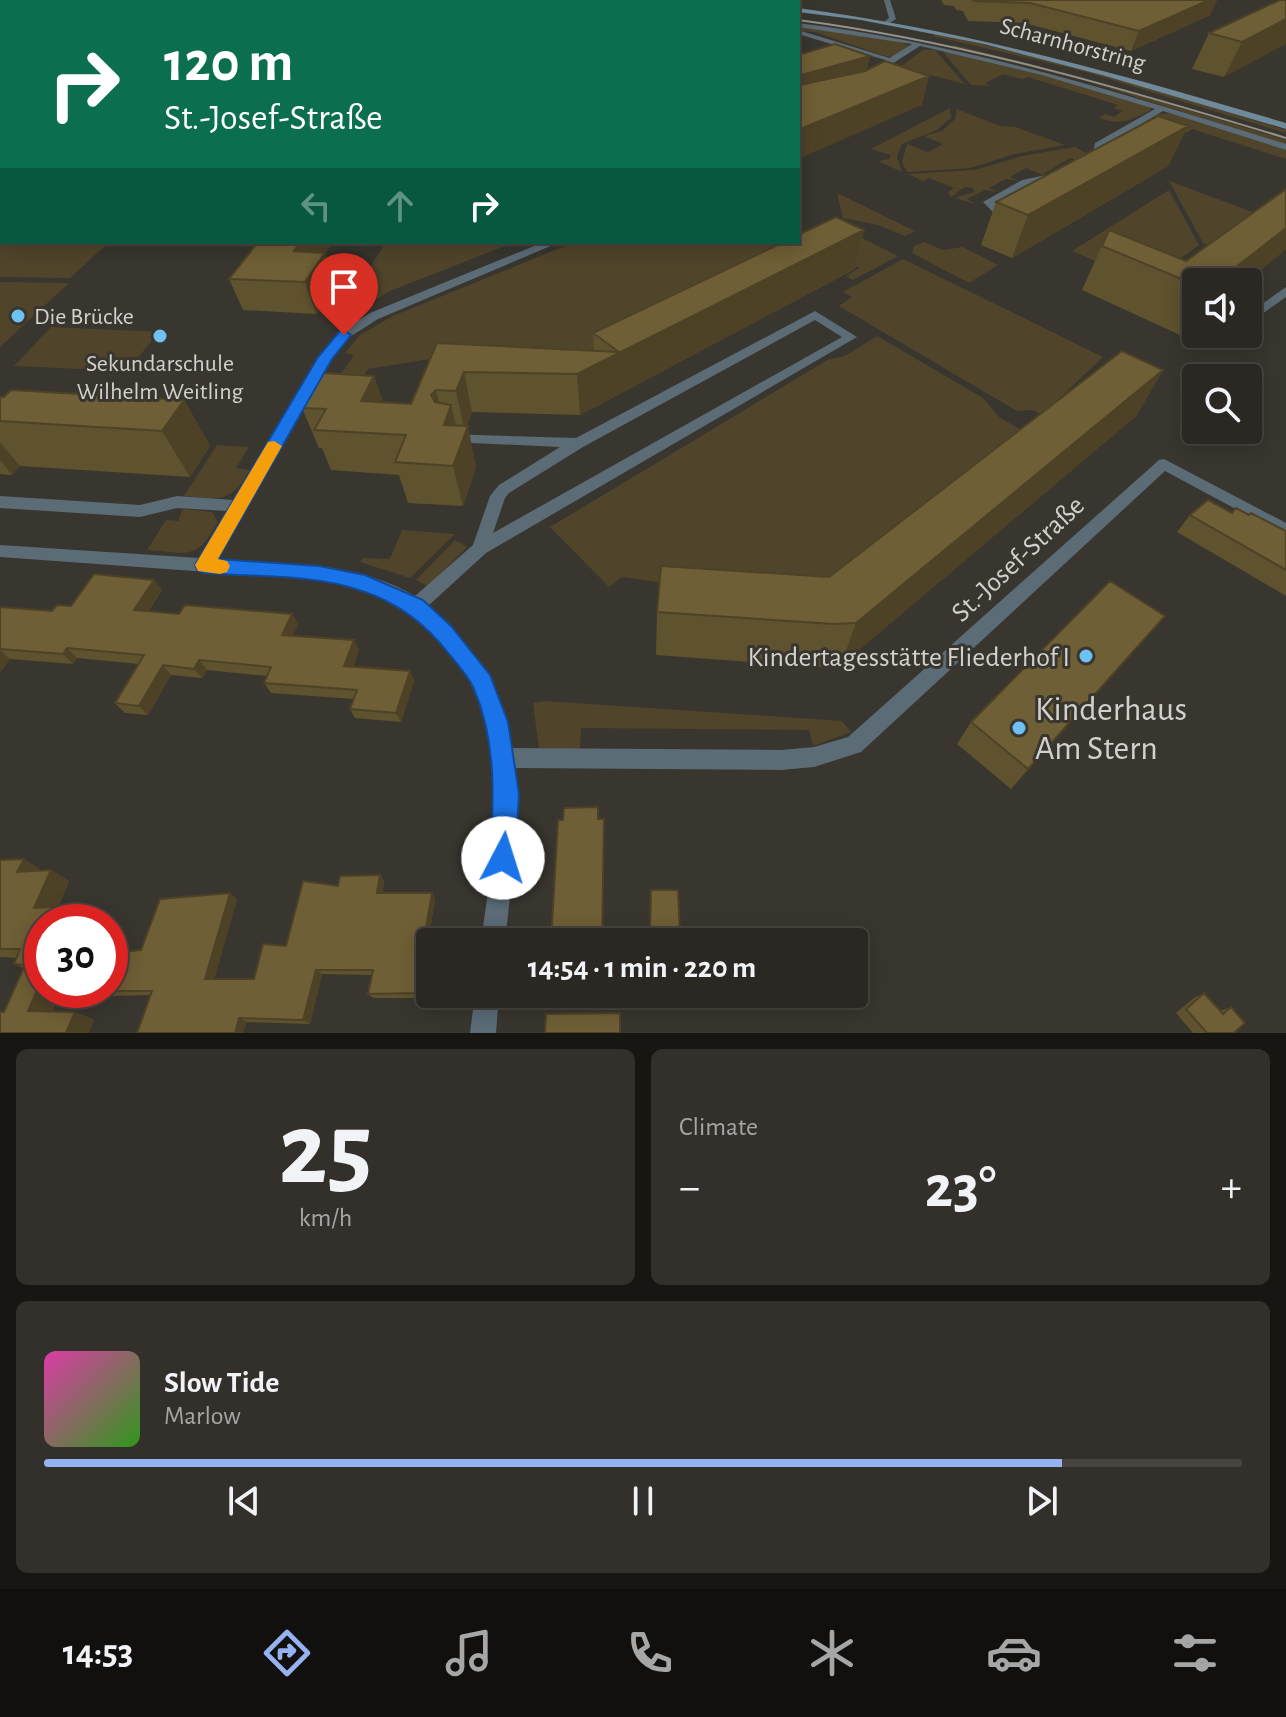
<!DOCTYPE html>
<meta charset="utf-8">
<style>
body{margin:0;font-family:"Alegreya Sans",sans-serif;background:#33302b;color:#f1f3f6;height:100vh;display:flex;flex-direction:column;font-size:30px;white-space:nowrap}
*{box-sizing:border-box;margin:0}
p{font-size:26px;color:#a6a6a6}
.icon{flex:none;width:44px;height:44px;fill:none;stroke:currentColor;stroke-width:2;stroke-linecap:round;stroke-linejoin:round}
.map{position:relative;height:1033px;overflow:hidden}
.drawer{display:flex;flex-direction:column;gap:16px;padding:16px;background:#181613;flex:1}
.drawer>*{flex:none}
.top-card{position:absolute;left:0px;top:0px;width:800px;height:244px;box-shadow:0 4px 20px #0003,0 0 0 2px #474441;background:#0b6e4f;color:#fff;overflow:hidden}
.buttons{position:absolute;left:1182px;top:268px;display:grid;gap:16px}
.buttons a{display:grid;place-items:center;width:80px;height:80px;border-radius:8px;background:#2b2823;box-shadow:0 4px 20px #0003,0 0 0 2px #474441;font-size:40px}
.speed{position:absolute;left:24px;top:904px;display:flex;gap:16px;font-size:40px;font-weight:700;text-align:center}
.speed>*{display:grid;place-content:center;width:104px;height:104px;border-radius:50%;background:#2b2823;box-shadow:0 4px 20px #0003,0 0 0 2px #474441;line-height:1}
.speed .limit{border:12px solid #d22;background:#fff;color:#111}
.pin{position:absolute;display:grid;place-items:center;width:68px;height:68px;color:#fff;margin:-82px -34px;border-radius:50% 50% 50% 0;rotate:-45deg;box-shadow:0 0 8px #0007}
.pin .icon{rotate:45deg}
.me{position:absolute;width:88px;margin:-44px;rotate:5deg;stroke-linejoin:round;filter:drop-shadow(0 0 6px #0008)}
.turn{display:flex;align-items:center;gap:28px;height:168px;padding:0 32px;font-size:36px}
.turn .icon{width:104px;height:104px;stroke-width:2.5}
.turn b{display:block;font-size:56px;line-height:68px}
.lanes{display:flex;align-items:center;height:76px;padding:0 32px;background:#0003;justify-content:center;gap:40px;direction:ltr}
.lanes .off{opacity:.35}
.big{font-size:60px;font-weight:700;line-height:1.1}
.drawer .tile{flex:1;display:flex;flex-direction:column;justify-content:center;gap:12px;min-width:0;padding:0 28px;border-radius:12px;background:#33302b}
.drawer .dial{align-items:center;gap:0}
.dial b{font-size:104px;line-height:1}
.song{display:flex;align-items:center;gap:24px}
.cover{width:96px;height:96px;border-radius:12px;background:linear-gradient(135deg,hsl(320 70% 55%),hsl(110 70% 35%))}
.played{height:8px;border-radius:4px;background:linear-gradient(90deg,#95b2f1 85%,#474441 85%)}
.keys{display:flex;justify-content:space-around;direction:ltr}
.heat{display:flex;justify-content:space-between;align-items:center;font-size:44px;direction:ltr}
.drawer .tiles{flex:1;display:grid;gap:16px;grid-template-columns:1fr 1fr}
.tile:last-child{grid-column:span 2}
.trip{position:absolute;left:416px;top:928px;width:452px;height:80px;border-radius:8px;background:#2b2823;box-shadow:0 4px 20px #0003,0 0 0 2px #474441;font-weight:700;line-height:80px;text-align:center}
.menu{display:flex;height:128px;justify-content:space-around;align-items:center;background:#11100e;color:#a6a6a6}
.menu .icon{width:56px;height:56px}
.menu .selected{color:#95b2f1}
.menu b{font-size:36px;color:#f1f3f6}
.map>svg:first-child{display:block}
.green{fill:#50452b}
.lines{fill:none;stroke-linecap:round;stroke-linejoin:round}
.lane{fill:#5b6c77;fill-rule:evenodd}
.street{fill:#5b6c77;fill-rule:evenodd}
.secondary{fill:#6e8a9b;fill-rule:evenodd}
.tram{stroke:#93918b;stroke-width:2}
.wall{fill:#5f522e}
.shaded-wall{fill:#4e4226}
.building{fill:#6f5f36;stroke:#4e4226;stroke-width:2}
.route{fill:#1a73e8;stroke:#114b97;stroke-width:2}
.slow{fill:#f59e0b}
.poi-dot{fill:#6ec2f3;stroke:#39362f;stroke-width:3}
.labels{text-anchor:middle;stroke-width:6;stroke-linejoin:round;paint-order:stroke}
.far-street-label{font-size:24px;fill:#d3d1cd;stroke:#39362f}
.far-poi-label{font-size:24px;fill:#d3d1cd;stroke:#39362f;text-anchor:start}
.street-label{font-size:28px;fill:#d3d1cd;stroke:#39362f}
.poi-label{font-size:28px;fill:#d3d1cd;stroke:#39362f;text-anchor:end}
.near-poi-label{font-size:34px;fill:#d3d1cd;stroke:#39362f;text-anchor:start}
</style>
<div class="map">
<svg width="1286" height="1033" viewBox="0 0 1286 1033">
<rect width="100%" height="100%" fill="#39362f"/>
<path class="green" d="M 798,27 L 901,42 L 909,46 L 893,57 L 885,56 L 815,32 L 798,31 Z
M 936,33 L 1082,68 L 1286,130 L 1286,133 L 1079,70 L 933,36 Z
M 954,45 L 1074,75 L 1286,140 L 1286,145 L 1086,81 L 951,47 Z
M 923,50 L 935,50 L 965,84 L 900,67 Z
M 943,52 L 1002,62 L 1149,106 L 1151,110 C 1131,120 1121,126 1099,118 L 1105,114 L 1114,117 L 1123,111 L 1114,108 L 1118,105 L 1028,77 L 1022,79 L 1003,74 L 985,83 L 990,86 L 971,85 Z
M 950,108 L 951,118 L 937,130 L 902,144 L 897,157 L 902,172 L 878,161 L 889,159 L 891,155 L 871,149 Z
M 956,109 L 1000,126 L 1015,127 L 1065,145 L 1015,154 L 970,168 L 907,172 L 902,162 L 907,144 L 928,152 L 943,144 L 924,136 L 942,131 L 956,118 Z
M 1169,113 L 1286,150 L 1286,159 L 1192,129 L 1188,132 L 1138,130 L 1138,125 L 1157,114 Z
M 1075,147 L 1087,154 L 1077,160 L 1070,158 L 1042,175 L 1026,168 L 1010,177 L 1019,181 L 1006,179 L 989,188 L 998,192 L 985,190 L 967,199 L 975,204 L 955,198 L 974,192 L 973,188 L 965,187 L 951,197 L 948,192 L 954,188 L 929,178 L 923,181 L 908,174 L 975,170 L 1022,156 Z
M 1169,181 L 1255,213 L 1209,245 L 1203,243 Z
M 0,189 L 2,242 L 109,242 L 70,278 L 0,277 Z
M 1169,190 L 1199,245 L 1168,267 L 1100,263 L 1072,251 Z
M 837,193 L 915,231 L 905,236 L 878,225 L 843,218 Z
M 860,237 L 898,256 L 853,280 L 846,276 L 859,268 L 831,253 Z
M 386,242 L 515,242 L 390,291 L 354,313 L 345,307 Z
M 575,242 L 787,242 L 559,379 L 436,358 L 368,369 L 354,390 L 331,389 L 354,355 L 345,353 L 360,335 L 393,316 Z
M 924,242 L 943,250 L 963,247 L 998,265 L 969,283 L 912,253 L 914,246 Z
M 903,259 L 1103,357 L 1042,415 L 1032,410 L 1017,411 L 839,306 L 852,297 L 843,292 Z
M 0,282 L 69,283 L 0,347 Z
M 51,327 L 159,332 L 127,371 L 14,366 Z
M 877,336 L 983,398 L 1000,418 L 1024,431 L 813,599 L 787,600 L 622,577 L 609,587 L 550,527 L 829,359 L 845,356 Z
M 217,445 L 249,447 L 236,468 L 250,470 C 231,504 219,499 184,496 Z
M 183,509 L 212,512 L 218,522 C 196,561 189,553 147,550 L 166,520 L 178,521 Z
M 402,530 L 455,534 L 410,578 L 360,562 L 363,558 L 390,559 Z
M 455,540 L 467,547 L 428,586 L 416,580 Z
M 546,701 L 842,721 L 851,732 L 813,746 L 809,730 L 581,728 L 580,751 L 539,748 L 533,703 Z"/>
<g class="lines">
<path class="lane" d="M 798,30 L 896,60 L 897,61 L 892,62 L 798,34 Z"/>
<path class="street" d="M 709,0 L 715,0 L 715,2 L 709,2 Z
M 884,0 L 890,0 L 896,19 L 888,24 L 884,22 L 889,18 Z
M 0,9 L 2,9 L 2,13 L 0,13 Z
M 798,23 C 966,44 1125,94 1286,144 L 1286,150 L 1163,111 L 1103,146 L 1101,156 L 1086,163 L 1080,163 L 1080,159 L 1093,153 L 1095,143 L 1155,109 L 1042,75 L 920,46 L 887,67 L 887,77 L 883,79 L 879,77 L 880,64 L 912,44 L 798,27 Z
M 1056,173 L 1059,174 L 1059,178 L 1029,184 L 995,203 L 1002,210 L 1001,212 L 993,212 L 983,202 L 1022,180 Z
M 544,242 L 560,242 L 378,319 L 348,338 L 331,359 L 216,559 C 282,564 356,561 415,596 L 473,545 L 490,496 L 499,485 L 560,447 L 451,442 L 446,440 L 444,437 L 446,434 L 576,438 L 815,311 L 857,337 L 486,553 L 428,606 C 472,642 503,692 512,748 L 781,750 L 814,747 L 848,737 L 1159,460 L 1164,459 L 1286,523 L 1286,536 L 1165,471 L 861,752 L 814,767 L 781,770 L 515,768 L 517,833 L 505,942 L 481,942 C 487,894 497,846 496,797 C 495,720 463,634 389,599 C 367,588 343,584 319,580 L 0,557 L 0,545 L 199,558 L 227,511 L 177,508 L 140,517 L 0,508 L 0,496 L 140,505 L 177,496 L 234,500 L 318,357 L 340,332 L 370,313 ZM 815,320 L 842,337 L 493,533 L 505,498 L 509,493 L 583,447 Z
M 1286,287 L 1286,297 L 1248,324 L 1248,314 Z
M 475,994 L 499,994 L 496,1033 L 470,1033 Z"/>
<path class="secondary" d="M 491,0 L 568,0 L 571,2 L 494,2 Z
M 798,8 C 965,30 1125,75 1286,123 L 1286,129 L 1102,75 L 984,44 L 861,20 L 798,12 Z"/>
<path class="tram" d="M 213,0 L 288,2
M 295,0 L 368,2
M 20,2 L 46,0
M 46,2 L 78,0
M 798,20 C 965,42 1125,89 1286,138"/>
</g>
<path class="wall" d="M 941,0 L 1217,0 L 1210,15 L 1131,51 L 1024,23 L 968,21 L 963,11 L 956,10 L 954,6 L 944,5 Z
M 1280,0 L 1224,77 L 1192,69 L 1209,33 Z
M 2,21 L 2,144 L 0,144 L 0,22 Z
M 1188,126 L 1168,166 L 1012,258 L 981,245 L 996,202 Z
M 2,147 L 2,171 L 0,171 L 0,148 Z
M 1286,189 L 1286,249 L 1246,282 L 1196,282 L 1196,322 L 1180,335 L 1082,290 L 1109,230 L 1186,261 Z
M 864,230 L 855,269 L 580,415 L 472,412 L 467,426 L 476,467 L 463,506 L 408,503 L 399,475 L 331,470 L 322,448 L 319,448 L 302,408 L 374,376 L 383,403 L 411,404 L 437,343 L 594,351 L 593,333 Z
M 258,242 L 332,242 L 325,253 L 335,284 L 316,314 L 243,310 L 229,279 Z
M 1163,370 L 1136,416 L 841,665 L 819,667 L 656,655 L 657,612 L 829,577 Z
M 0,397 L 184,400 L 210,446 L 190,477 L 20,466 L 12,475 L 0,474 Z
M 1232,513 L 1249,515 L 1286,531 L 1286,596 L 1177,532 L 1190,515 Z
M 162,590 L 148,612 L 179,614 L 292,614 L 298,624 L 292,636 L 359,650 L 353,667 L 410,671 L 414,681 L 401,722 L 355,718 L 350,709 L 354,699 L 271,693 L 264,683 L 267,676 L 207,670 L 202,678 L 171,675 L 148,715 L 125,713 L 115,703 L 139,664 L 77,658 L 73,664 L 10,659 L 0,672 L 0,607 L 52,611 L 71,606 Z
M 1165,616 L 1011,789 L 957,744 L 971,722 Z
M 24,859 L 42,871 L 51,870 L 69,881 L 58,907 L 74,906 L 91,916 L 89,922 L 42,922 L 42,990 L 61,990 L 52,1012 L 75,1012 L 94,1020 L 4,1012 L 23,968 L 14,964 L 17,958 L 0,957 L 0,860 Z
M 380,875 L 384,881 L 382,893 L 435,899 L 419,998 L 373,998 L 368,994 L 372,975 L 322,974 L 310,1024 L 247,1022 L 150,995 L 109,996 L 100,991 L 141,950 L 237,899 L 214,979 L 254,979 L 286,946 L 338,886 Z
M 651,890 L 680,936 L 679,941 L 650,941 Z
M 1204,993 L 1220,1011 L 1231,1007 L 1234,1033 L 1193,1033 L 1176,1013 L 1194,998 Z"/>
<path class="shaded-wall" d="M 1209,0 L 1217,0 L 1210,15 L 1131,51 L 1139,31 Z
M 1286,19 L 1286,44 L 1224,77 L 1242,42 Z
M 870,56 L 864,83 L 798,103 L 801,75 Z
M 929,76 L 922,105 L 798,159 L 798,130 Z
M 1188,126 L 1168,166 L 1012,258 L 1028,215 Z
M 1286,228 L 1286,249 L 1246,282 L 1217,282 Z
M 864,230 L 855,269 L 580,415 L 577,374 Z
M 300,242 L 332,242 L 325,253 L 335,284 L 316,314 L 294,251 Z
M 1196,308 L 1196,322 L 1180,335 Z
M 1163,370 L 1136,416 L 841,665 L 856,623 Z
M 464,372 L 472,412 L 465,432 L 456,391 Z
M 374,376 L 387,416 L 361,401 Z
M 436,390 L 444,423 L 451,405 L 461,445 L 468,426 L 476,467 L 463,506 L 453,466 L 431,395 Z
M 184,400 L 210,446 L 190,477 L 162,431 Z
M 0,442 L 20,466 L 12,475 L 0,460 Z
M 154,580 L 162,590 L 142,620 L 134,610 Z
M 292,614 L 298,624 L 288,645 L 282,635 Z
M 1165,616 L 1145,639 L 1011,789 L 1028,769 Z
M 354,640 L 359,650 L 350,676 L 344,666 Z
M 67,648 L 77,658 L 73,664 L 63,654 Z
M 0,650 L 10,659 L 0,672 Z
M 199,660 L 207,670 L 202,678 L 194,669 Z
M 163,665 L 171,675 L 148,715 L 139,706 Z
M 410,671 L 414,681 L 401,722 L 396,713 Z
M 604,819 L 603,942 L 602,942 Z
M 24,859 L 43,871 L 17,872 Z
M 51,870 L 69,881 L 53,918 L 34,908 Z
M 380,875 L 384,881 L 382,899 L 377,893 Z
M 230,893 L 237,899 L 213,984 L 205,979 Z
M 432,893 L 435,899 L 419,998 L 415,993 Z
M 74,906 L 91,916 L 89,922 L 67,922 Z
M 316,970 L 322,974 L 310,1024 L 303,1020 Z
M 42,979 L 42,990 L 61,990 L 49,1019 L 28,1011 Z
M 75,1012 L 94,1020 L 89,1033 L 66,1033 Z
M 239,1018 L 247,1022 L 243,1033 L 235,1033 Z"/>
<path class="building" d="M 973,0 L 1209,0 L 1139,31 L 1030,3 L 974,1 Z
M 1280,0 L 1286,0 L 1286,19 L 1242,42 L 1209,33 Z
M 2,21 L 2,130 L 0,130 L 0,22 Z
M 835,44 L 870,56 L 801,75 L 800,85 L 865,71 L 885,61 L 929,76 L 798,130 L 798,55 Z
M 1158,116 L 1188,126 L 1028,215 L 996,202 Z
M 2,147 L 2,158 L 0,157 L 0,148 Z
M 1286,189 L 1286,228 L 1217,282 L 1196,282 L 1196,285 L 1102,246 L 1109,230 L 1186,261 Z
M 836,217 L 864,230 L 577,374 L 464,372 L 456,391 L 436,390 L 431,395 L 435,402 L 451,405 L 444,425 L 468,426 L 453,466 L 395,462 L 406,435 L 314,430 L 326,409 L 302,408 L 322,373 L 374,376 L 361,401 L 411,404 L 437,343 L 619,352 L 593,333 L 784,242 L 798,242 L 798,235 Z
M 258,242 L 300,242 L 294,251 L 325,253 L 305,282 L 229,279 Z
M 1122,351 L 1163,370 L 856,623 L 833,624 L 657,612 L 661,566 L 829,577 Z
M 11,390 L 184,400 L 162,431 L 0,421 L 0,397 L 4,397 Z
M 1208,500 L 1232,513 L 1236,508 L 1249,515 L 1251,513 L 1286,531 L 1286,570 L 1190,515 Z
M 94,574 L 154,580 L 134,610 L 179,614 L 185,605 L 292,614 L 282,635 L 354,640 L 344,666 L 410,671 L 396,713 L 350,709 L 357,690 L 264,683 L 271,667 L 199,660 L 194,669 L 163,665 L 139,706 L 115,703 L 144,655 L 67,648 L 63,654 L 0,649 L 0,607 L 52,611 L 57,605 L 71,606 Z
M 1110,581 L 1165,616 L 1028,769 L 971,722 Z
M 598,807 L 598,819 L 604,819 L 602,942 L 551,942 L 558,820 L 563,820 L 564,808 Z
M 24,859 L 17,872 L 51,870 L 34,908 L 74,906 L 67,922 L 42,922 L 42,979 L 28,1011 L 75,1012 L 66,1033 L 0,1033 L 0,1012 L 4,1012 L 25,965 L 14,964 L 20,949 L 0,949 L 0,860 Z
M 380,875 L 377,893 L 432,893 L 415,993 L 368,994 L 373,970 L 316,970 L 303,1020 L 239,1018 L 235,1033 L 137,1033 L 152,991 L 100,991 L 100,990 L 110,990 L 110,961 L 113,953 L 141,950 L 160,899 L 230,893 L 205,979 L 254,979 L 263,944 L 286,946 L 303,881 L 338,886 L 340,876 Z
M 651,890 L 678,890 L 680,936 L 650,936 Z
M 1204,993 L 1223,1014 L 1231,1007 L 1245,1023 L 1234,1033 L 1207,1033 L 1186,1009 Z
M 620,1013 L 620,1033 L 545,1033 L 546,1014 Z"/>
<path class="route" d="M 344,330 L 351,335 L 332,359 L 218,559 L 319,566 L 365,575 L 423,600 L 451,626 L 490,675 L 508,722 L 519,794 L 515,858 L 512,867 L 503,871 L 494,867 L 490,858 C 494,802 497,743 474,689 C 469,677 458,665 449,654 C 426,624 399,603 362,591 C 314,574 255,577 204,573 L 198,571 L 195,565 L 318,357 L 339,332 Z"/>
<path class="slow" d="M 274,441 L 282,446 L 218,559 L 227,561 L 230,566 L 227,572 L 220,574 L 198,571 L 195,565 L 198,560 L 268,442 Z"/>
<g class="poi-dot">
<circle cx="18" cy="316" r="8"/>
<circle cx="160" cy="336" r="8"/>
<circle cx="1086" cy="656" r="8"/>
<circle cx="1019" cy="728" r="8"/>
</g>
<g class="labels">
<g class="far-street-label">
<text transform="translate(1073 44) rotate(15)" y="8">Scharnhorstring</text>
</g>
<g class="far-poi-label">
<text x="34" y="324">Die Brücke</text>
<text x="160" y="371" text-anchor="middle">Sekundarschule<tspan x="160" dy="28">Wilhelm Weitling</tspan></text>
</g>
<g class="street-label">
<text transform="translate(1017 558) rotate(-43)" y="10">St.-Josef-Straße</text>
</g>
<g class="poi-label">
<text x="1070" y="666">Kindertagesstätte Fliederhof I</text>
</g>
<g class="near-poi-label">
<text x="1035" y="720">Kinderhaus<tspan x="1035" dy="39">Am Stern</tspan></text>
</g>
</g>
</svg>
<div class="buttons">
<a><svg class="icon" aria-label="sound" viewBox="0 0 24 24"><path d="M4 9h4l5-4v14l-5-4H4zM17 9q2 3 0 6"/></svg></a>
<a><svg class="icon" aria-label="search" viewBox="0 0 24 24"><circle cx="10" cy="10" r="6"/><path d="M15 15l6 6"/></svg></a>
</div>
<div class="speed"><div class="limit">30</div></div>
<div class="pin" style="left:344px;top:335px;background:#d93025"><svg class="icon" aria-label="arrive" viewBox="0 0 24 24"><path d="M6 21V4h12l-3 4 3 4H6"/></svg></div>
<svg class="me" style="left:503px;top:858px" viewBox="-20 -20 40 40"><circle r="19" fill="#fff"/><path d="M0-13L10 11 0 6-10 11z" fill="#1a73e8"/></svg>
<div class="trip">14:54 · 1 min · 220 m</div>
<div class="top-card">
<div class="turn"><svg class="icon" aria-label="right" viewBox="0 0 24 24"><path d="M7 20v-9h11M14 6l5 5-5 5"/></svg><div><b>120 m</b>St.-Josef-Straße</div></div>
<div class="lanes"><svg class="icon off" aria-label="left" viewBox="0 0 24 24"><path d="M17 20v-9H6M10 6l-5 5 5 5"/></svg><svg class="icon off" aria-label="ahead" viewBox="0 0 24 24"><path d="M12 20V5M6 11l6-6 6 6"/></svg><svg class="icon" aria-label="right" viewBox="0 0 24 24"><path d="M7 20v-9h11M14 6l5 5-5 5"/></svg></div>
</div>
</div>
<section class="drawer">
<div class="tiles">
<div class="tile dial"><b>25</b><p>km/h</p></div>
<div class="tile"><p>Climate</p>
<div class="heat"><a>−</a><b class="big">23°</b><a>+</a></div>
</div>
<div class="tile">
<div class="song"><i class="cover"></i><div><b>Slow Tide</b><p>Marlow</p></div></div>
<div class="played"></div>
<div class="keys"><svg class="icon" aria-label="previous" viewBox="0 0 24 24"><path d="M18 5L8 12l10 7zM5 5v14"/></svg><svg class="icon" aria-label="pause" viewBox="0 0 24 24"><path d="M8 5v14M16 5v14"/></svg><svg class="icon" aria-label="next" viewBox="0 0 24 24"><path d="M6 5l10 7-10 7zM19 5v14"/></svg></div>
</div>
</div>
</section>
<nav class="menu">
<b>14:53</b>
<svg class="icon selected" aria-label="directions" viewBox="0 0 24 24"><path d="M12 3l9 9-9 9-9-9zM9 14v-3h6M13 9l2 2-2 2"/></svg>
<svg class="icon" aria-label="music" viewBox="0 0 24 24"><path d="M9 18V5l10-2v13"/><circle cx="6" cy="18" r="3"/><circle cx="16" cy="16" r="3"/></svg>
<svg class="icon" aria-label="phone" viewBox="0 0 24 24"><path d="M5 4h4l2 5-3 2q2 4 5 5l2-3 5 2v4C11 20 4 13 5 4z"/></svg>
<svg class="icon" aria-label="climate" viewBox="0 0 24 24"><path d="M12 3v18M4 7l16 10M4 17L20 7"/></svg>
<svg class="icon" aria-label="car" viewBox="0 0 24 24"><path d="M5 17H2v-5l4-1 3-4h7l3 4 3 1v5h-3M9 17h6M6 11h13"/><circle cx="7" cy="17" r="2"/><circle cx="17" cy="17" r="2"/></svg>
<svg class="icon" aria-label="filters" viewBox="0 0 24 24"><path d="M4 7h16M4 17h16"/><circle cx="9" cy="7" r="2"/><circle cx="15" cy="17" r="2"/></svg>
</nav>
